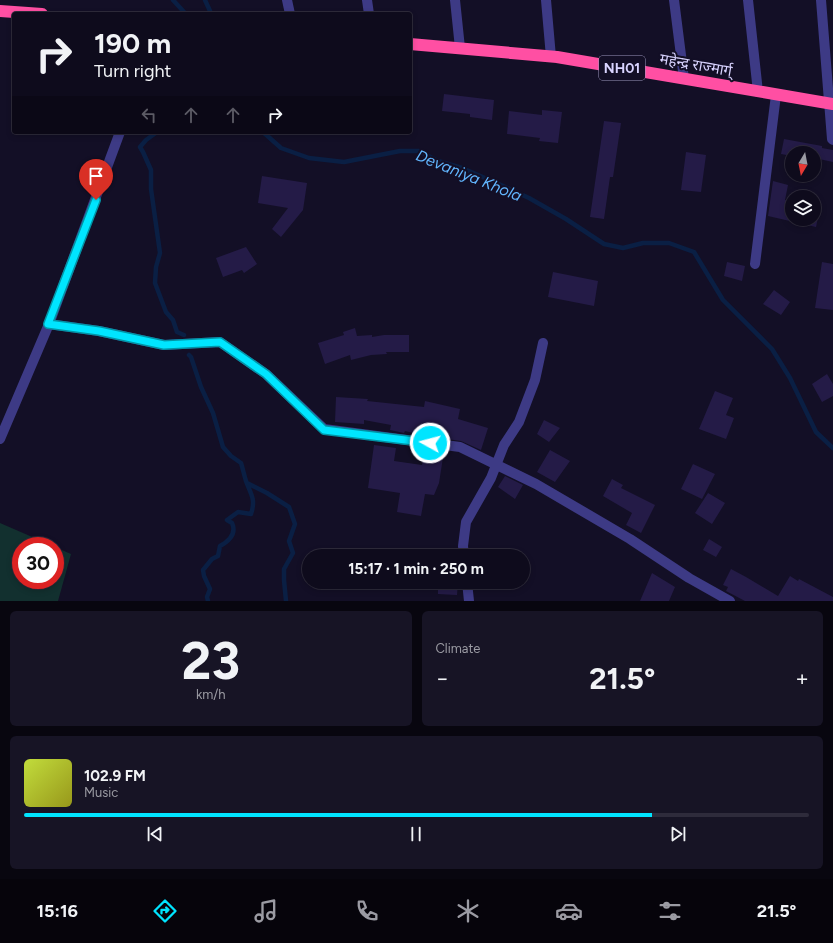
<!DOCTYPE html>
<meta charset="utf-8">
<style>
body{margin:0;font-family:Figtree,"Noto Sans Devanagari",sans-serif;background:#171425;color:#f1f3f6;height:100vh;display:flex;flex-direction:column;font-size:15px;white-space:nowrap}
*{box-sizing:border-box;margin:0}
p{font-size:13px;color:#9b9ba3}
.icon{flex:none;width:22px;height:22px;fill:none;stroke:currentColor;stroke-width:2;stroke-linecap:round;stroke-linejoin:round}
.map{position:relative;height:601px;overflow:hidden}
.drawer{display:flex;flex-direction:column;gap:10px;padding:10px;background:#08060f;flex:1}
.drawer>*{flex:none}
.banner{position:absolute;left:12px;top:12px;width:400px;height:122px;border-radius:4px;box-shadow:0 2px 6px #0003,0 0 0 1px #2e2b3b;background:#0e0b1c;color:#f1f3f6;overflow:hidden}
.needle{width:26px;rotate:190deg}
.controls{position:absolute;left:785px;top:146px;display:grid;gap:8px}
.controls a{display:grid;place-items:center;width:36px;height:36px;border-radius:50%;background:#0e0b1c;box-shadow:0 2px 6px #0003,0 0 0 1px #2e2b3b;font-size:20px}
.speed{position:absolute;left:12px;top:537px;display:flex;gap:8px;font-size:20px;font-weight:700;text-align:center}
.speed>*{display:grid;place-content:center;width:52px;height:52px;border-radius:50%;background:#0e0b1c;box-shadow:0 2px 6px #0003,0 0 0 1px #2e2b3b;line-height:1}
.speed .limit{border:6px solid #d22;background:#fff;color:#111}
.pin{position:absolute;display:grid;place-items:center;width:34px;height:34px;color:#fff;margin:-41px -17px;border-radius:50% 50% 50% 0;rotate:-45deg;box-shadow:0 0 4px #0007}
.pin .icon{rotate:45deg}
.me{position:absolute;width:44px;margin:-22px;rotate:277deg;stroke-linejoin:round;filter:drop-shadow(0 0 3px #0008)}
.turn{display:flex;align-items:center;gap:14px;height:84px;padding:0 16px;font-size:18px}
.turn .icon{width:52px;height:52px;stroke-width:2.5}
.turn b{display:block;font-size:28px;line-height:34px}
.lanes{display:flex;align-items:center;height:38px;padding:0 16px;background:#0003;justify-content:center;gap:20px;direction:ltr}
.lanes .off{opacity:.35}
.big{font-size:30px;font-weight:700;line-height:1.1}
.drawer .widget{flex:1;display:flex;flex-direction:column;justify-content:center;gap:6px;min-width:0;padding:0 14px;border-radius:6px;background:#171425}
.drawer .dial{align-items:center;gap:0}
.dial b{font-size:52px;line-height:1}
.song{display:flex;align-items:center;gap:12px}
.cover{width:48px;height:48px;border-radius:6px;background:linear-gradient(135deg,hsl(70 70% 55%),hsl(60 70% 35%))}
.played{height:4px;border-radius:2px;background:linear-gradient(90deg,#00e5ff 80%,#2e2b3b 80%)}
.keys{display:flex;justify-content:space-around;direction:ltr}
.heat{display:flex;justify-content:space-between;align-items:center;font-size:22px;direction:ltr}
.drawer .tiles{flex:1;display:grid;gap:10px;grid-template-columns:1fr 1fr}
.widget:last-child{grid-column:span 2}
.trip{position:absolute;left:302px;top:549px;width:228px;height:40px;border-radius:20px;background:#0e0b1c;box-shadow:0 2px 6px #0003,0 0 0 1px #2e2b3b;font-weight:700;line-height:40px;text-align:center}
.menu{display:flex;height:64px;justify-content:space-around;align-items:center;background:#06040b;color:#9b9ba3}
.menu .icon{width:28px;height:28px}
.menu .selected{color:#00e5ff}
.menu b{font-size:18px;color:#f1f3f6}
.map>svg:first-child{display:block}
.green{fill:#12302f}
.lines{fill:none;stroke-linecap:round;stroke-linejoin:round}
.stream{stroke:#0a1f44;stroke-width:4.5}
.building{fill:#241b47}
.street{stroke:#3d3a85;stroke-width:10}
.highway{stroke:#ff4fa3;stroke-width:12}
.route-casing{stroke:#0095a6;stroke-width:10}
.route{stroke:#00e5ff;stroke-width:7}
.labels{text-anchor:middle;stroke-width:4;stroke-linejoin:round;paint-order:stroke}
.shield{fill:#130f26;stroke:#9e99be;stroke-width:1}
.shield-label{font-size:14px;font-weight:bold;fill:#d9d4ff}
.street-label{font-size:15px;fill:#d9d4ff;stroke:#130f26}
.water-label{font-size:16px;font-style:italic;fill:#62b6ff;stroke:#130f26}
</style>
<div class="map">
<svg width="833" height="601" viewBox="0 0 833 601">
<rect width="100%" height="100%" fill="#130f26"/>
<path class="green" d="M 0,523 L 53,546 L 21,546 L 21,580 L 55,580 L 55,547 L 71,554 L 58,601 L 0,601 Z"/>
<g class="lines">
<path class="stream" d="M 173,0 L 184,12 L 185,14
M 205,0 L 210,11
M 157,132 L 146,140 L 140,147 L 143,152 L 151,170 L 151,189 L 160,253 L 156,267 L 155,283 L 166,312 L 173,320 L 177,332 L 184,335
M 263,132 L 281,148 L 309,158 L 344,162 L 400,151 L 419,151 L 438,161 L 462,168 L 501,185 L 529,198 L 566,219 L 604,244 L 623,248 L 643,243 L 669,243 L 694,252 L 723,300 L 772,349 L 790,378 L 816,432 L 833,448
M 189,355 L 191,357 L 201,387 L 213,413 L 223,447 L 231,456 L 241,463 C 243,469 244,475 246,481 C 251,495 256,499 251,514 L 238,512 L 227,520 L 232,523 C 237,534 229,541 220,546 L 218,556 L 212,559 L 203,570 L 204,576 L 210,589 L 207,597 L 208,601
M 247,483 L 267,493 L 289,507 L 295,524 L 289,541 L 293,553 L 284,569 L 284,580 L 286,601"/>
</g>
<path class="building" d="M 444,94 L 494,100 L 492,120 L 470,117 L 470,114 L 442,111 Z
M 542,110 L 562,112 L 558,143 L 539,141 L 540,138 L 507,134 L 509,111 L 542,115 Z
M 604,121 L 621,123 L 613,177 L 610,177 L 604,219 L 590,217 Z
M 784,139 L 822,146 L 822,148 L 833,150 L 833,162 L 819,159 L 819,161 L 814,160 L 814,153 L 792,153 L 792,156 L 781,154 Z
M 686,152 L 706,155 L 701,192 L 681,190 Z
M 262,176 L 307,183 L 303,210 L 281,237 L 272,229 L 288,208 L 258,203 Z
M 773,181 L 788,185 L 785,200 L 792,202 L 792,219 L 814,219 L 814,207 L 820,208 L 816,227 L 768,216 Z
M 246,247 L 257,264 L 244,273 L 242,270 L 223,277 L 216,258 Z
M 727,262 L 745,266 L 742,281 L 724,276 Z
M 822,262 L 833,264 L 833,310 L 815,308 Z
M 553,272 L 598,281 L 594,306 L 548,297 Z
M 774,290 L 790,302 L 781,315 L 763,304 Z
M 355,328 L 357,336 L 372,335 L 372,337 L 384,335 L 409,335 L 409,352 L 386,352 L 387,354 L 371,355 L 351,360 L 350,355 L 325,364 L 318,343 L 344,335 L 343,332 Z
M 827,374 L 833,384 L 833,396 L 822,402 L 812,384 Z
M 715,391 L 733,398 L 726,415 L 734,418 L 726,439 L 699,429 Z
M 336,397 L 368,399 L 367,401 L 424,407 L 425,401 L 460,409 L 458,419 L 488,428 L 481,450 L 461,441 L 425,436 L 405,431 L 404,433 L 390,430 L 391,425 L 364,420 L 364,424 L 335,422 Z
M 544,420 L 560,428 L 549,442 L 537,434 Z
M 374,445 L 396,448 L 394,461 L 422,465 L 425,449 L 444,451 L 439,483 L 434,495 L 425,494 L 421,516 L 397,512 L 400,493 L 368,488 Z
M 550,450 L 570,461 L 555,482 L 537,472 Z
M 693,464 L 715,474 L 702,499 L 681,489 Z
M 505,476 L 523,485 L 515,499 L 498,487 Z
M 612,479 L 623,485 L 621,488 L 655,505 L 641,533 L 626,525 L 632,513 L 603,496 Z
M 708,493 L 725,503 L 712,524 L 695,513 Z
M 709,539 L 722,547 L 716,557 L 703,550 Z
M 731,569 L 746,577 L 778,596 L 790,576 L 798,581 L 799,579 L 833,597 L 833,601 L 745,601 L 726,591 L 728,587 L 723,585 Z
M 652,573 L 675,587 L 669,601 L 640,601 Z
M 438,582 L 458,582 L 457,595 L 438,594 Z"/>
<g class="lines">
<path class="street" d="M 287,0 L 290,14
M 367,0 L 369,14
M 455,0 L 460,48
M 546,0 L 551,57
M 674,0 L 684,79
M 748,0 L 758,92
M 821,0 L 832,139 L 833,140
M 755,264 L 776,95
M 49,324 L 99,331 L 164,345 L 220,342 L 266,374 L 324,429 L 460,447 L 536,484 L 630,539 L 689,578 L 730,601
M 0,439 L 49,324 L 120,132
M 464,556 L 463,546 L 466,522 L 491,478 L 504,445 L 519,422 L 535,380 L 543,343
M 467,582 L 469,601"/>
<path class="highway" d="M 0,11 L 42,14
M 410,44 L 557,57 L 833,104"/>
</g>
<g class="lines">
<g class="route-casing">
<path id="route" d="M 96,200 L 48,324 L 99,331 L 164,345 L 220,342 L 266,374 L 324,430 L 430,443"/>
</g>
<use href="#route" class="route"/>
</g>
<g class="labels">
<rect class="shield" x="599" y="56" width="46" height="24" rx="3"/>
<g class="shield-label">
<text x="622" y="73">NH01</text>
</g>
<g class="street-label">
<text transform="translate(696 65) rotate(10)" y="5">महेन्द्र राज्मार्ग्</text>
</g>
<g class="water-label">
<text transform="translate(469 175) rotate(22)" y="6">Devaniya Khola</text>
</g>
</g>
</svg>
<div class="controls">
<a><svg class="needle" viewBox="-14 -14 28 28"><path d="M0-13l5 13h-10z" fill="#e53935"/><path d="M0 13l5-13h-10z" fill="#9b9ba3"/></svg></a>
<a><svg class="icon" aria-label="layers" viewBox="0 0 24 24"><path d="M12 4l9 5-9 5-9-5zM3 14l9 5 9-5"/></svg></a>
</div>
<div class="speed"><div class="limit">30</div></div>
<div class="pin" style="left:96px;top:200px;background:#d93025"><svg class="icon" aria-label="arrive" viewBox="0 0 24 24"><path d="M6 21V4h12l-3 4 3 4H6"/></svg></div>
<svg class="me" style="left:430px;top:443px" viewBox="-20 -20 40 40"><circle r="17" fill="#00e5ff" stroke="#fff" stroke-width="3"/><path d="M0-11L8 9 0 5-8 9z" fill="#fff"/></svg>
<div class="trip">15:17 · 1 min · 250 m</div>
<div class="banner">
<div class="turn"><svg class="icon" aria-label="right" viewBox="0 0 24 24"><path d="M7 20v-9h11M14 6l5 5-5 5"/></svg><div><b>190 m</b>Turn right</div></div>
<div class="lanes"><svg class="icon off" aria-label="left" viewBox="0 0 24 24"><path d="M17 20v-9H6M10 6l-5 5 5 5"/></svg><svg class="icon off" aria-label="ahead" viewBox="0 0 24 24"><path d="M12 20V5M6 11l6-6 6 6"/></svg><svg class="icon off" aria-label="ahead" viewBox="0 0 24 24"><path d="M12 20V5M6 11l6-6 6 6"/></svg><svg class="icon" aria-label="right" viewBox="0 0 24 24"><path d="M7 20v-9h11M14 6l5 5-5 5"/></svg></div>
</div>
</div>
<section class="drawer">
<div class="tiles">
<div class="widget dial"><b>23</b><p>km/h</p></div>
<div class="widget"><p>Climate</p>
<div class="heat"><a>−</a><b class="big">21.5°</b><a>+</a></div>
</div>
<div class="widget">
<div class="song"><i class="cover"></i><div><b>102.9 FM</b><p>Music</p></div></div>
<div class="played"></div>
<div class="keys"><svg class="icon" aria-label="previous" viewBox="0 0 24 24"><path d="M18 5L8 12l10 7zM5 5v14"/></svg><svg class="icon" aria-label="pause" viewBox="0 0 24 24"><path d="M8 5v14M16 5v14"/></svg><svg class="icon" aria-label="next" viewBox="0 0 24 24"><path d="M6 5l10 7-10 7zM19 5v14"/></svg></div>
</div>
</div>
</section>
<nav class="menu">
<b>15:16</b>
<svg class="icon selected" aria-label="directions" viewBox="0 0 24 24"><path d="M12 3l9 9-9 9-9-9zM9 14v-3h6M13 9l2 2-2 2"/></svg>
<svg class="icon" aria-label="music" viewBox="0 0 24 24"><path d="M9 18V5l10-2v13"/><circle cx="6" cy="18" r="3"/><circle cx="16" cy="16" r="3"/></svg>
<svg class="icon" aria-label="phone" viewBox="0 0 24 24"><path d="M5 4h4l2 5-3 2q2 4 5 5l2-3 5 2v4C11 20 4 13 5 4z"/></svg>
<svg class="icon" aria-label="climate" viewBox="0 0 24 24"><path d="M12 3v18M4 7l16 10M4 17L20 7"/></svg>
<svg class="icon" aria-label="car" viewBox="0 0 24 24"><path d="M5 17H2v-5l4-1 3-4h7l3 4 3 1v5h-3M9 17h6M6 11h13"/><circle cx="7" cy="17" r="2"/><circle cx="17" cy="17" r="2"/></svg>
<svg class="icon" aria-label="filters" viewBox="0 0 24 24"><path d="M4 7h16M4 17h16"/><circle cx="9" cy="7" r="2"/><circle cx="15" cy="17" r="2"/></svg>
<b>21.5°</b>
</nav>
